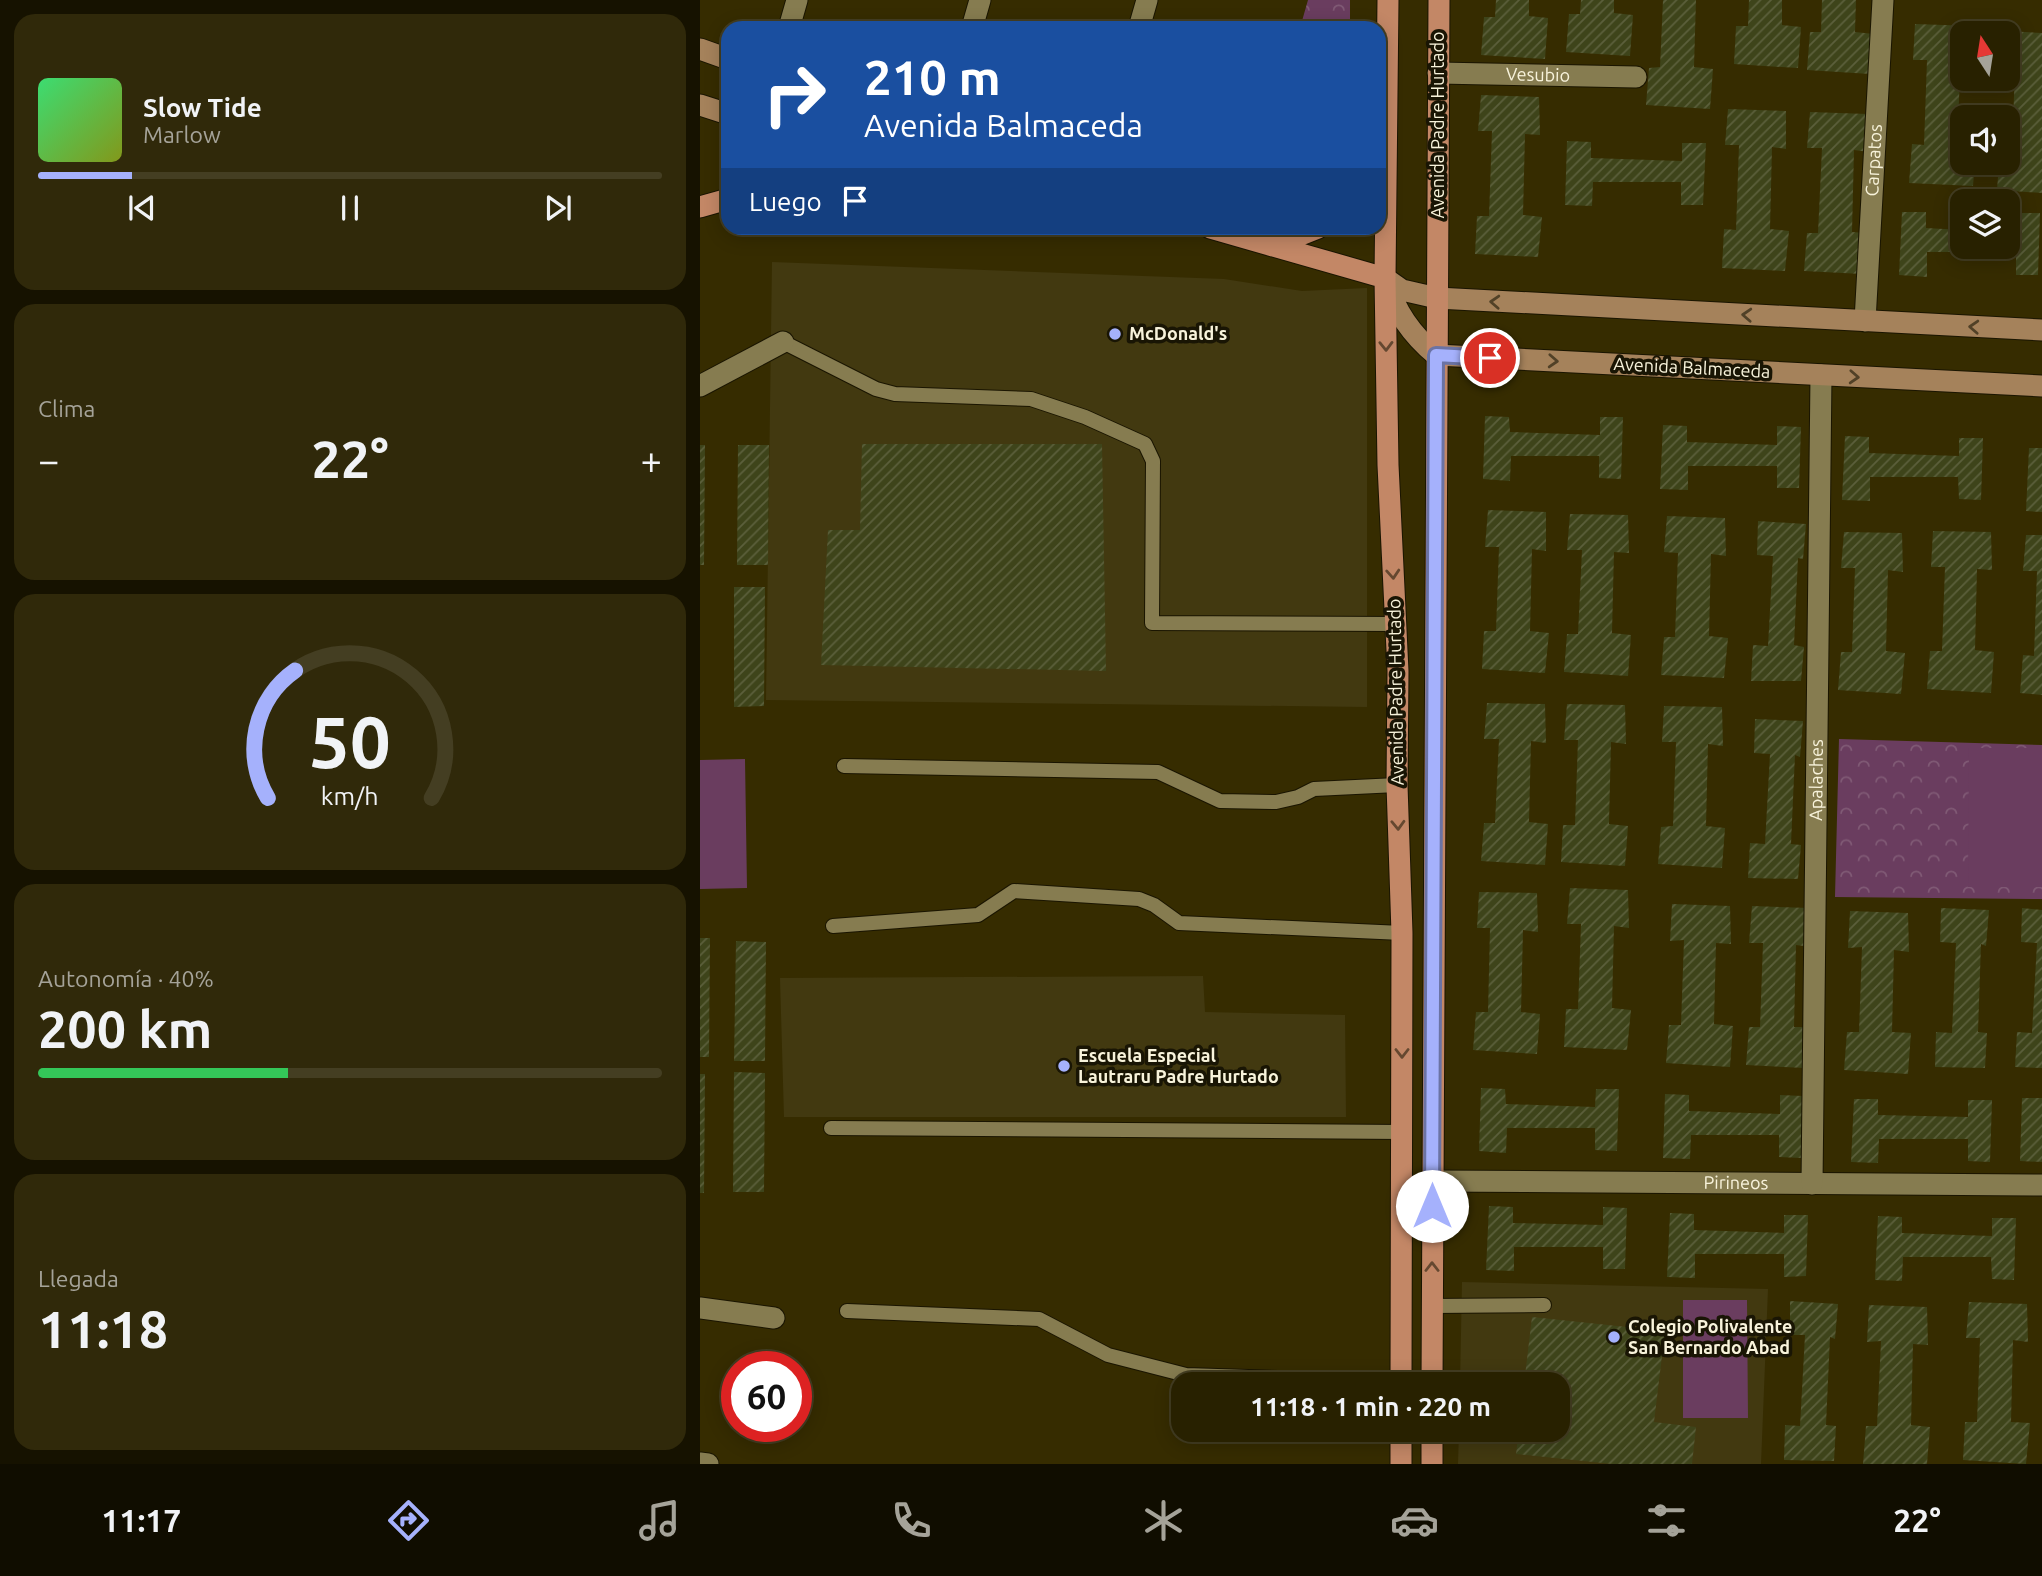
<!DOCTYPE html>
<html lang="es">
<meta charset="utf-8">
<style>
body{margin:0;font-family:Ubuntu,sans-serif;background:#30290a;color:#f1f3f6;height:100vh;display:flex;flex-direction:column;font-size:26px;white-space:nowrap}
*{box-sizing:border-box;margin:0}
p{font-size:23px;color:#a5a399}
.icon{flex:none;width:38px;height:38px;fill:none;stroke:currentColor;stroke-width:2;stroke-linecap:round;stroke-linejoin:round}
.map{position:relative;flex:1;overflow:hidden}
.side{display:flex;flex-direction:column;gap:14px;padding:14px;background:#161200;width:700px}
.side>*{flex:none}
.hud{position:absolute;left:21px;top:21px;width:665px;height:214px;border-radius:21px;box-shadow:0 4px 18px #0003,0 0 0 2px #443e22;background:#1a4fa0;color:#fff;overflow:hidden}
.needle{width:46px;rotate:348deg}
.buttons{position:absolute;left:1250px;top:21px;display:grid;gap:14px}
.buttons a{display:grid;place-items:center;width:70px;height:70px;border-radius:14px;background:#282100;box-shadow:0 4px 18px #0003,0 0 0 2px #443e22;font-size:35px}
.speed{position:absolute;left:21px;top:1351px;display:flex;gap:14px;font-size:35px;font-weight:700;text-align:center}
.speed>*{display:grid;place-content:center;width:91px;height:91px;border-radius:50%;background:#282100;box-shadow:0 4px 18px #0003,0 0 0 2px #443e22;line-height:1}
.speed .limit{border:10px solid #d22;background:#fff;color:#111}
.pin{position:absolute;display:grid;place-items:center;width:60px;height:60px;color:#fff;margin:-30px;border:4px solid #fff;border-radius:50%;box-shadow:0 2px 7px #0007}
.me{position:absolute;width:77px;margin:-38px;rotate:0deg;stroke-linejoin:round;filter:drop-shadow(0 0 5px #0008)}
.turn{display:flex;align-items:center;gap:24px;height:147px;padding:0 28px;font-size:32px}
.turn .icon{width:91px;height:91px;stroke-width:2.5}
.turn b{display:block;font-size:49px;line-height:60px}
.then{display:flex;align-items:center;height:66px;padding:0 28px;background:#0003;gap:14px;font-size:26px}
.big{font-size:52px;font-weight:600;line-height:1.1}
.side .tile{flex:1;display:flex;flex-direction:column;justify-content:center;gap:10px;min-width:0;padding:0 24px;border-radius:21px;background:#30290a}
.side .dial{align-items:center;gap:0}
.dial svg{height:182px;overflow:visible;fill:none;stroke:#443e22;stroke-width:7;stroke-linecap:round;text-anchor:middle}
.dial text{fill:#f1f3f6;stroke:none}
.song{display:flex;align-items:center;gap:21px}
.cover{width:84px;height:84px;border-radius:10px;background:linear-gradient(135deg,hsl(140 70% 55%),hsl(70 70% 35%))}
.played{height:7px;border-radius:4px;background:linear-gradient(90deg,#a5b1fc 15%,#443e22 15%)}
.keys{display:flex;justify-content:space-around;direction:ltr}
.heat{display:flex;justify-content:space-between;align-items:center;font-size:38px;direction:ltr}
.charge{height:10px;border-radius:5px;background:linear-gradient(90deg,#34c759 40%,#443e22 0)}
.trip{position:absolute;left:471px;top:1372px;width:399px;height:70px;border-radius:21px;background:#282100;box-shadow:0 4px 18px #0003,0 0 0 2px #443e22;font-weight:600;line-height:70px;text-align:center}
.tabs{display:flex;height:112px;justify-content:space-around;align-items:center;background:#100d00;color:#a5a399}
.tabs .icon{width:49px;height:49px}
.tabs .current{color:#a5b1fc}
.tabs b{font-size:32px;color:#f1f3f6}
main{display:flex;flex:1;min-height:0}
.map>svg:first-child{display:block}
.built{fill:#423910}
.park{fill:url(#park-crowns)}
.pitch{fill:#6a3d5f}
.building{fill:url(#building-hatch)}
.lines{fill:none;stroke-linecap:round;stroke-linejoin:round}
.lane-casing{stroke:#1a1501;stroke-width:16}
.street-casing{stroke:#1a1501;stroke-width:23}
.secondary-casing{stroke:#1a1501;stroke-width:23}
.primary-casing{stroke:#1a1501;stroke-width:23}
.lane{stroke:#867c50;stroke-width:14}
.street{stroke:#867c50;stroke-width:21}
.secondary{stroke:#a5825b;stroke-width:21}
.primary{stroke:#c38766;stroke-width:21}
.oneway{stroke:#514127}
.oneway2{stroke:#654830}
.route-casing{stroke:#6b73a4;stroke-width:18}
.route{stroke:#a5b1fc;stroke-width:12}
.poi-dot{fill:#a5b1fc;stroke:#191504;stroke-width:2.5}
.labels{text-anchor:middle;stroke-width:7;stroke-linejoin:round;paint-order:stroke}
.street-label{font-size:18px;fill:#f8f3db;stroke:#191504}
.poi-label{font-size:18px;font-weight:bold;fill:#f8f3db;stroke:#191504;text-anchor:start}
</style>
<main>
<section class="side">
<div class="tile">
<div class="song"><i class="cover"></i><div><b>Slow Tide</b><p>Marlow</p></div></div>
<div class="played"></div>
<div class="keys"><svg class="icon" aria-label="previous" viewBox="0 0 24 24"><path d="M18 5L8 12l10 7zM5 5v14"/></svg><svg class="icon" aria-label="pause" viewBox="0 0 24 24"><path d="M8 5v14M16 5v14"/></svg><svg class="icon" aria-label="next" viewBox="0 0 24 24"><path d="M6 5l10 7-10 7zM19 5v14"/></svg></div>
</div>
<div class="tile"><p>Clima</p>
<div class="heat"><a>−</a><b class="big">22°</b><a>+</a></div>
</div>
<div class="tile dial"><svg viewBox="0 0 100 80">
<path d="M14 69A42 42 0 1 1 86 69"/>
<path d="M14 69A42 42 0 0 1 26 13" stroke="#a5b1fc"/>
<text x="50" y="56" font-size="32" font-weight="700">50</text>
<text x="50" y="72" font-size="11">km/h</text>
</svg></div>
<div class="tile"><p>Autonomía · 40%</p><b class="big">200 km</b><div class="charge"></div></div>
<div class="tile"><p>Llegada</p><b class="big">11:18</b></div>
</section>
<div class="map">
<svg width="1342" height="1464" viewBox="0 0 1342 1464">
<defs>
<pattern id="park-crowns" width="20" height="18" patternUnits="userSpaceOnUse" patternTransform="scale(1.75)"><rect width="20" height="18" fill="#6a3d5f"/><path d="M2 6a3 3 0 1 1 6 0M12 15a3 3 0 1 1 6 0" fill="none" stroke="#805a75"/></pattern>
<pattern id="building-hatch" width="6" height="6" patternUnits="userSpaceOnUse" patternTransform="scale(1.75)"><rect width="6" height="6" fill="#3e441a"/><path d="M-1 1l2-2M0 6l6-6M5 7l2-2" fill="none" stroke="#5b5f3b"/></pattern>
</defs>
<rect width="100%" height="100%" fill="#362c00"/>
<path class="built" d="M 72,262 L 524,279 L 602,291 L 667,288 L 667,707 L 66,700 Z
M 503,976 L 505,1012 L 645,1015 L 646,1117 L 84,1117 L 80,978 Z
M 762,1282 L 1068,1289 L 1061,1464 L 758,1464 L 759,1430 L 858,1430 L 858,1384 L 760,1384 Z"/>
<path class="park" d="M 608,0 L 650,0 L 650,28 L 600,28 Z
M 1139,739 L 1342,745 L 1342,899 L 1135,897 Z"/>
<path class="pitch" d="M 1269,748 L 1342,748 L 1342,887 L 1268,887 Z
M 45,759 L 47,888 L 0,889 L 0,760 Z
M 983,1300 L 1047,1300 L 1048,1418 L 983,1418 Z"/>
<path class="building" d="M 796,0 L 829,0 L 829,16 L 848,18 L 845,59 L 781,55 L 784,17 L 795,17 Z
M 881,0 L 914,0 L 914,13 L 933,15 L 930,56 L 866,52 L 869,14 L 880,14 Z
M 963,0 L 996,0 L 994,67 L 1013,69 L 1010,109 L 946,105 L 949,68 L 960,67 Z
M 1049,0 L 1082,0 L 1082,25 L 1101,27 L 1098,68 L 1034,64 L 1036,26 L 1048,26 Z
M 1122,0 L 1156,0 L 1155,32 L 1174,34 L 1170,74 L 1107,70 L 1110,32 L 1121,32 Z
M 1215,24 L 1273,26 L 1273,33 L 1262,33 L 1257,144 L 1262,144 L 1262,163 L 1275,163 L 1273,186 L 1209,183 L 1212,144 L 1224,145 L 1227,60 L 1213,60 Z
M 1307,31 L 1342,33 L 1342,193 L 1297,190 L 1299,163 L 1307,163 L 1307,152 L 1312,152 L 1315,67 L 1307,68 Z
M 781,95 L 839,97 L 840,135 L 825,134 L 823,215 L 842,217 L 838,257 L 775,254 L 777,216 L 789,216 L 792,131 L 778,131 Z
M 1028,109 L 1086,111 L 1086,149 L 1072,147 L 1070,229 L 1089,231 L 1085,271 L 1022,268 L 1024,229 L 1036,230 L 1039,145 L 1025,145 Z
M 1110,112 L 1168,114 L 1169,152 L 1154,150 L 1152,232 L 1165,233 L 1162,274 L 1104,271 L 1107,233 L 1118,233 L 1122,148 L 1107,148 Z
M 867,141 L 891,142 L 891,158 L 982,161 L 982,143 L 1006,143 L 1003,205 L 981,205 L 981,182 L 893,182 L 892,206 L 865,205 Z
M 1202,212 L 1226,212 L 1226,228 L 1262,230 L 1262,247 L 1307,247 L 1307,231 L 1316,231 L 1316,213 L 1340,213 L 1338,275 L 1316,275 L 1316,252 L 1227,252 L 1227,277 L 1199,275 Z
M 785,416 L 809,417 L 810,432 L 900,435 L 900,417 L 923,417 L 921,479 L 899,478 L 899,456 L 811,456 L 810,481 L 783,479 Z
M 963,425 L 987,426 L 987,442 L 1077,445 L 1077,426 L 1101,427 L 1099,488 L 1077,488 L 1077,466 L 988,466 L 988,490 L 960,489 Z
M 1145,436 L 1169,437 L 1169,453 L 1259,456 L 1259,438 L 1283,438 L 1281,500 L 1259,499 L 1258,477 L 1170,477 L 1170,501 L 1142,500 Z
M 162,444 L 402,444 L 406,671 L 121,665 L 128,530 L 160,530 Z
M 0,445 L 5,445 L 4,565 L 0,565 Z
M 38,445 L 69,445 L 68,565 L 37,565 Z
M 1329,448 L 1342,448 L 1342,512 L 1326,511 Z
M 788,510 L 846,512 L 846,551 L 832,549 L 830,631 L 849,633 L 845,673 L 782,669 L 784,631 L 796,631 L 799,547 L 785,547 Z
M 870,514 L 928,515 L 929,553 L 914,552 L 912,633 L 931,635 L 928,676 L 864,672 L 867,634 L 878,634 L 882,550 L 867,550 Z
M 967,516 L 1025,518 L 1026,556 L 1011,554 L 1009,636 L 1028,638 L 1024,678 L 961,675 L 964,637 L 975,637 L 978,553 L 964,552 Z
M 1058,521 L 1106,524 L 1103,559 L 1098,558 L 1094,645 L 1104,647 L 1101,681 L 1051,681 L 1053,645 L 1068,646 L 1073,556 L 1057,555 Z
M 1233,531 L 1291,532 L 1292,570 L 1277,569 L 1275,650 L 1294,652 L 1291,693 L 1227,689 L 1230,651 L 1242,651 L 1245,567 L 1231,567 Z
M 1144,532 L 1202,533 L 1203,572 L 1188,570 L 1186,651 L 1205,653 L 1201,694 L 1138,690 L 1141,652 L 1152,652 L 1155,568 L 1141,568 Z
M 1326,535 L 1342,535 L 1342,695 L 1320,693 L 1323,655 L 1334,656 L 1337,571 L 1323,571 Z
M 34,587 L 65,587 L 64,706 L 34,707 Z
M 787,703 L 845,704 L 846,743 L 831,741 L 829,822 L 848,824 L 845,865 L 781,861 L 784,823 L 795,823 L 799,739 L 784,739 Z
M 867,704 L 925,705 L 926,744 L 911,742 L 909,824 L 928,826 L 925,866 L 861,862 L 863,825 L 875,825 L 878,740 L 864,740 Z
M 964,706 L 1022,707 L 1023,746 L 1008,744 L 1006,826 L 1025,828 L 1022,868 L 958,864 L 961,827 L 973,826 L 976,742 L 962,742 Z
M 1055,719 L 1103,721 L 1100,757 L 1095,755 L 1091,844 L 1101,845 L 1098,879 L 1048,878 L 1050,843 L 1065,844 L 1070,754 L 1054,753 Z
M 870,888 L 928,890 L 929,928 L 914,926 L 912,1008 L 931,1010 L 927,1050 L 864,1047 L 866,1009 L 878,1009 L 881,924 L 867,924 Z
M 779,892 L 837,893 L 838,932 L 823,930 L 821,1012 L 840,1014 L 837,1054 L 773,1050 L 776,1012 L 788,1012 L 790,928 L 777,928 Z
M 972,904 L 1030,906 L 1031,944 L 1016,943 L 1014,1024 L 1033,1026 L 1030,1067 L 966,1063 L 969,1025 L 981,1025 L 984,940 L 970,941 Z
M 1052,906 L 1110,908 L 1111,947 L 1096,945 L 1094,1027 L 1105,1027 L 1105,1068 L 1046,1065 L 1049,1027 L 1060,1027 L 1063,943 L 1049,943 Z
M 1241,908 L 1289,910 L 1286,946 L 1281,944 L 1278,1032 L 1287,1033 L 1285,1068 L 1235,1067 L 1236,1032 L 1252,1033 L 1256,943 L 1240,942 Z
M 1322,908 L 1342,910 L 1342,1068 L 1315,1067 L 1317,1032 L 1332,1033 L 1337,943 L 1321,942 Z
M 1150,911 L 1208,913 L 1209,952 L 1194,950 L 1192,1032 L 1211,1033 L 1208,1074 L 1144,1070 L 1147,1032 L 1159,1032 L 1162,947 L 1148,948 Z
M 0,938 L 10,938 L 9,1057 L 0,1057 Z
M 36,941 L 66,942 L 65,1061 L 34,1061 Z
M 34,1072 L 65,1073 L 64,1192 L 33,1192 Z
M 0,1074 L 5,1074 L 4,1193 L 0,1193 Z
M 781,1088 L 805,1089 L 806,1104 L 895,1107 L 896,1089 L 919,1089 L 917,1151 L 895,1150 L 895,1128 L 807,1128 L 806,1153 L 779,1151 Z
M 965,1094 L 989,1095 L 989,1111 L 1080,1114 L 1080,1095 L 1103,1096 L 1101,1158 L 1079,1157 L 1079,1135 L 991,1135 L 990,1159 L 963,1158 Z
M 1322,1098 L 1342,1098 L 1342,1162 L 1320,1161 Z
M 1154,1099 L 1178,1099 L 1178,1115 L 1268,1117 L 1268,1100 L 1292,1100 L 1290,1162 L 1268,1161 L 1268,1139 L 1179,1139 L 1178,1163 L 1151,1162 Z
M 789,1206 L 813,1207 L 813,1223 L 903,1225 L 903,1207 L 927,1208 L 925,1269 L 903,1269 L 903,1247 L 814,1247 L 814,1271 L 786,1270 Z
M 970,1213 L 994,1214 L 994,1230 L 1084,1233 L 1084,1215 L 1108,1215 L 1106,1276 L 1084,1277 L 1084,1254 L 995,1254 L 995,1278 L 967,1277 Z
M 1178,1216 L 1202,1217 L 1202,1233 L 1292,1236 L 1292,1218 L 1316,1218 L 1314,1280 L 1292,1279 L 1291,1257 L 1203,1257 L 1202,1281 L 1175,1280 Z
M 1090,1301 L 1138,1304 L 1135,1339 L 1130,1337 L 1126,1425 L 1136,1426 L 1134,1461 L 1084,1460 L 1085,1425 L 1100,1426 L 1105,1335 L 1090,1335 Z
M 1269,1302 L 1327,1304 L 1328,1342 L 1313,1340 L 1311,1422 L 1330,1423 L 1326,1464 L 1263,1460 L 1265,1422 L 1277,1422 L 1280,1338 L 1266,1338 Z
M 1169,1305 L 1227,1307 L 1228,1345 L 1213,1344 L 1211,1425 L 1230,1427 L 1227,1464 L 1163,1464 L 1166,1426 L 1177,1426 L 1181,1341 L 1167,1342 Z
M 832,1317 L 965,1331 L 954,1422 L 996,1427 L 992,1464 L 912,1464 L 816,1454 L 819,1430 L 858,1430 L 858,1384 L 824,1384 Z"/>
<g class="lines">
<g class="lane-casing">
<path id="lane" d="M 83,342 L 176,389 L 195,394 L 331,399 L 385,417 L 445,444 L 453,461 L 452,623 L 697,624
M 144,766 L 458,772 L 520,801 L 576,802 L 598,797 L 614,789 L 697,785
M 133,926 L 278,915 L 314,891 L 439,899 L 454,905 L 479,923 L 702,933
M 131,1128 L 702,1132
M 732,1306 L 844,1305
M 147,1311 L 339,1319 L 408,1355 L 486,1375 L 701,1382"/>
</g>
<g class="street-casing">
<g id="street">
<path d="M 89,28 L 97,0"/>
<path d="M 272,28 L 280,0"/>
<path d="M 439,28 L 447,0"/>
<path id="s1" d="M 738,73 L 936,77"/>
<path id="s2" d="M 1165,321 L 1183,0"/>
<path d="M 0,386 L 83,342"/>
<path id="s3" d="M 732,1181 L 1342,1185"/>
<path id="s4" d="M 1112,1184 L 1121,375"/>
<path d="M 0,1308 L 74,1318"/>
<path d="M 0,1463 L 8,1464"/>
</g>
</g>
<g class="secondary-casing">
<path id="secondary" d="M 0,49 L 28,59
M 0,105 L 28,114
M 685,278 L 702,290 L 737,298 L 1342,330
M 686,281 C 696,312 711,334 736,355 L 1342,386"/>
</g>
<g class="primary-casing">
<path id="primary" d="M 688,0 L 685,278 L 688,465 L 698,671 L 697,785 L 702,933 L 701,1384
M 0,207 L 28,199
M 510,228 L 685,278
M 573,246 L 618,228
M 732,1384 L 739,0
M 701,1464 L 701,1430
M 732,1464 L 732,1430"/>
</g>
<use href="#lane" class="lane"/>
<use href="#street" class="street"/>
<use href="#secondary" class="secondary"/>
<use href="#primary" class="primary"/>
</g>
<defs><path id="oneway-chevron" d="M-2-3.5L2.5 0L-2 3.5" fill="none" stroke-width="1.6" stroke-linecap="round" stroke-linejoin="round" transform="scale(1.75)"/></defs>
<g class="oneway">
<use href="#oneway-chevron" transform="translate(795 302) rotate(-177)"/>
<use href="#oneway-chevron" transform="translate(1047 315) rotate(-177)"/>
<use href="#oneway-chevron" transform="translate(1274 327) rotate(-177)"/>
<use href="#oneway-chevron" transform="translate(853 361) rotate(3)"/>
<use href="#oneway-chevron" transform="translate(1154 377) rotate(3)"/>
</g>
<g class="oneway2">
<use href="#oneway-chevron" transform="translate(686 346) rotate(89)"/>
<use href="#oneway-chevron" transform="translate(693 574) rotate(86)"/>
<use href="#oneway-chevron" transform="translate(698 825) rotate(88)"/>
<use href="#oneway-chevron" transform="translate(702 1053) rotate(90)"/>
<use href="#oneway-chevron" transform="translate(732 1267) rotate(-90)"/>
</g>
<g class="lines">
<g class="route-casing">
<path id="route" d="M 732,1206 L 736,355 L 790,358"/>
</g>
<use href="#route" class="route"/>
</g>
<g class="poi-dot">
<circle cx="415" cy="334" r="7"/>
<circle cx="364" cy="1066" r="7"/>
<circle cx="914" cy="1337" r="7"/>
</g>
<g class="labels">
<g class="street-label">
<text dy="6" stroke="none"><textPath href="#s1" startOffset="100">Vesubio</textPath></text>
<text transform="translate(738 125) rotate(-90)" y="6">Avenida Padre Hurtado</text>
<text dy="6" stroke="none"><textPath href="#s2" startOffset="161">Carpatos</textPath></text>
<text transform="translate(992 368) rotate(3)" y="6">Avenida Balmaceda</text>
<text transform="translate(696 692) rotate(-91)" y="6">Avenida Padre Hurtado</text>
<text dy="6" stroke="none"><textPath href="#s4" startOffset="404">Apalaches</textPath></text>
<text dy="6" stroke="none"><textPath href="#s3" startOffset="304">Pirineos</textPath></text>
</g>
<g class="poi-label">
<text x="429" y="340">McDonald's</text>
<text x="378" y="1062">Escuela Especial<tspan x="378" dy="21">Lautraru Padre Hurtado</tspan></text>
<text x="928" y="1333">Colegio Polivalente<tspan x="928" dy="21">San Bernardo Abad</tspan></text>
</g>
</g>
</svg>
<div class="buttons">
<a><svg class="needle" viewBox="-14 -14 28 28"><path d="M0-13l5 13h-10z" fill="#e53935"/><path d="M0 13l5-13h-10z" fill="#a5a399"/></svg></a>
<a><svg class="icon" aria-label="sound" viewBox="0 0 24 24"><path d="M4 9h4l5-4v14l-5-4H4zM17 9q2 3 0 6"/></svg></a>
<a><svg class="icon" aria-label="layers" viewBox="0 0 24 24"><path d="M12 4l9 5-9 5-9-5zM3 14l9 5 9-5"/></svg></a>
</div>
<div class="speed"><div class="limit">60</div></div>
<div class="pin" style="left:790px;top:358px;background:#d93025"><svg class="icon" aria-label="arrive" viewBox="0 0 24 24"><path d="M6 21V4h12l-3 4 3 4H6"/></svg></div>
<svg class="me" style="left:732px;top:1206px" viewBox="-20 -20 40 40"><circle r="19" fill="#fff"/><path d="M0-13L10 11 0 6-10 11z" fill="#a5b1fc"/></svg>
<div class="trip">11:18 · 1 min · 220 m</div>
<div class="hud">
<div class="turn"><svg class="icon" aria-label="right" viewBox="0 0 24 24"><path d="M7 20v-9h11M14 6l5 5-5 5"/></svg><div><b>210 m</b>Avenida Balmaceda</div></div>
<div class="then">Luego<svg class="icon" aria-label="arrive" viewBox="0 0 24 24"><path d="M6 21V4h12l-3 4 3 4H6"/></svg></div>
</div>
</div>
</main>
<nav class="tabs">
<b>11:17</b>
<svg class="icon current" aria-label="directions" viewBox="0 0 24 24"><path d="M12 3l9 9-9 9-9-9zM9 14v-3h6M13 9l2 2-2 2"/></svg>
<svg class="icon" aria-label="music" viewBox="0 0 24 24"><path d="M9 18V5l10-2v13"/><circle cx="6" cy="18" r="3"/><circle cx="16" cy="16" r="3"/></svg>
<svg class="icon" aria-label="phone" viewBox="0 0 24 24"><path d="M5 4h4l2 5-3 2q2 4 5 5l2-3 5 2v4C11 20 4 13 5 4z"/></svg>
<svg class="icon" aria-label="climate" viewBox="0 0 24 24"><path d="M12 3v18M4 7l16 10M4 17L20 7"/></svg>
<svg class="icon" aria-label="car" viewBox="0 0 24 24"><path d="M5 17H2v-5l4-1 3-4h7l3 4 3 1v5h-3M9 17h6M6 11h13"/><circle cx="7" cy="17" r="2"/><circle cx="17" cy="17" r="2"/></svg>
<svg class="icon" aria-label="filters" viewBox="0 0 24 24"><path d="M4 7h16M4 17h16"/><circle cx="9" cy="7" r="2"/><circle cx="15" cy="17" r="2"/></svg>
<b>22°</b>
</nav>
